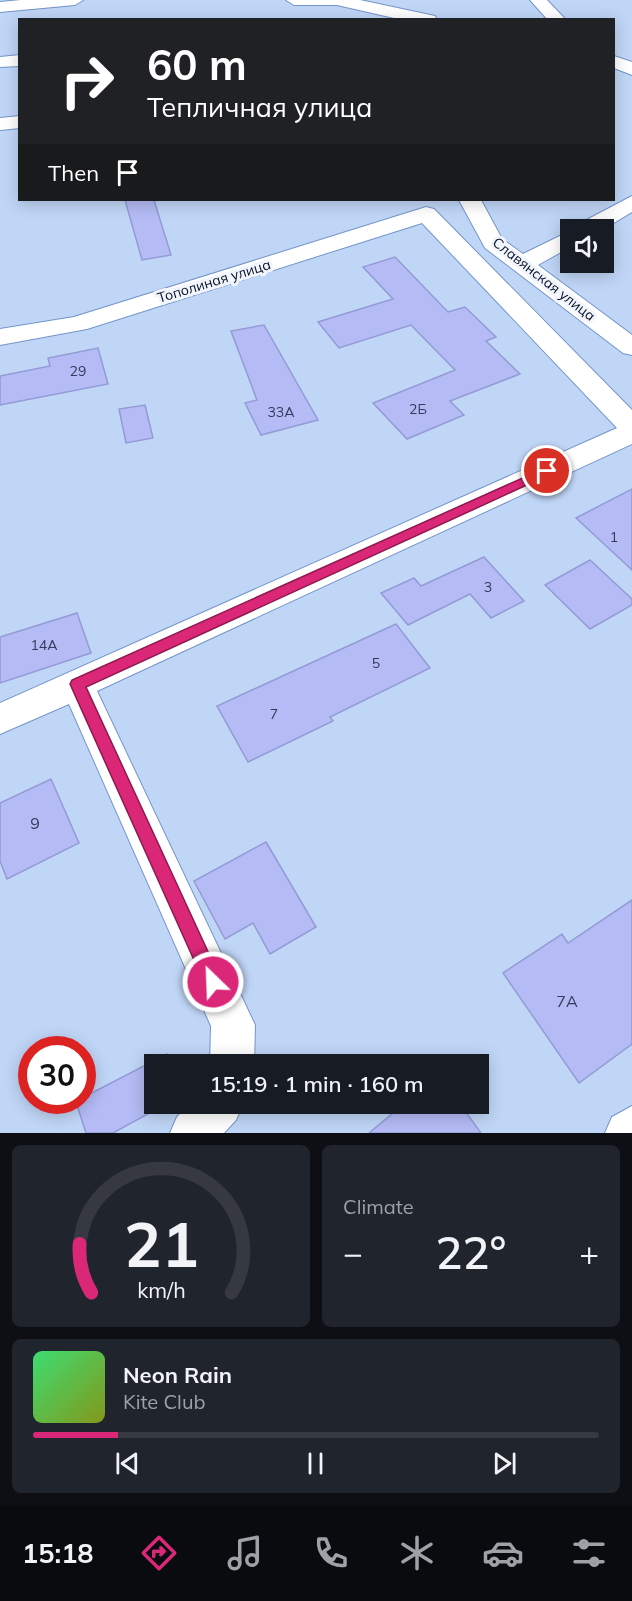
<!DOCTYPE html>
<meta charset="utf-8">
<style>
body{margin:0;font-family:Mulish,sans-serif;background:#20242c;color:#f1f3f6;height:100vh;display:flex;flex-direction:column;font-size:22px;white-space:nowrap}
*{box-sizing:border-box;margin:0}
p{font-size:20px;color:#9ea1a6}
.icon{flex:none;width:33px;height:33px;fill:none;stroke:currentColor;stroke-width:2;stroke-linecap:round;stroke-linejoin:round}
.map{position:relative;height:1133px;overflow:hidden}
.side{display:flex;flex-direction:column;gap:12px;padding:12px;background:#0d0f14;flex:1}
.side>*{flex:none}
.hud{position:absolute;left:18px;top:18px;width:597px;height:183px;border-radius:0px;box-shadow:0 3px 15px #0003;background:#202124;color:#fff;overflow:hidden}
.tools{position:absolute;left:560px;top:219px;display:grid;gap:12px}
.tools a{display:grid;place-items:center;width:54px;height:54px;border-radius:0px;background:#171b24;box-shadow:0 3px 15px #0003;font-size:30px}
.speed{position:absolute;left:18px;top:1036px;display:flex;gap:12px;font-size:30px;font-weight:700;text-align:center}
.speed>*{display:grid;place-content:center;width:78px;height:78px;border-radius:50%;background:#171b24;box-shadow:0 3px 15px #0003;line-height:1}
.speed .limit{border:9px solid #d22;background:#fff;color:#111}
.pin{position:absolute;display:grid;place-items:center;width:51px;height:51px;color:#fff;margin:-26px;border:3px solid #fff;border-radius:50%;box-shadow:0 2px 6px #0007}
.me{position:absolute;width:66px;margin:-33px;rotate:336deg;stroke-linejoin:round;filter:drop-shadow(0 0 4px #0008)}
.turn{display:flex;align-items:center;gap:21px;height:126px;padding:0 30px;font-size:27px}
.turn .icon{width:78px;height:78px;stroke-width:2.5}
.turn b{display:block;font-size:42px;line-height:51px}
.then{display:flex;align-items:center;height:57px;padding:0 30px;background:#0003;gap:12px;font-size:22px}
.big{font-size:45px;font-weight:600;line-height:1.1}
.side .widget{flex:1;display:flex;flex-direction:column;justify-content:center;gap:9px;min-width:0;padding:0 21px;border-radius:9px;background:#20242c}
.side .dial{align-items:center;gap:0}
.dial svg{height:156px;overflow:visible;fill:none;stroke:#363941;stroke-width:7;stroke-linecap:round;text-anchor:middle}
.dial text{fill:#f1f3f6;stroke:none}
.song{display:flex;align-items:center;gap:18px}
.cover{width:72px;height:72px;border-radius:9px;background:linear-gradient(135deg,hsl(140 70% 55%),hsl(70 70% 35%))}
.played{height:6px;border-radius:3px;background:linear-gradient(90deg,#db2777 15%,#363941 15%)}
.keys{display:flex;justify-content:space-around;direction:ltr}
.heat{display:flex;justify-content:space-between;align-items:center;font-size:33px;direction:ltr}
.side .tiles{flex:1;display:grid;gap:12px;grid-template-columns:1fr 1fr}
.widget:last-child{grid-column:span 2}
.trip{position:absolute;left:144px;top:1054px;width:345px;height:60px;border-radius:0px;background:#171b24;box-shadow:0 3px 15px #0003;font-weight:600;line-height:60px;text-align:center}
.tab-bar{display:flex;height:96px;justify-content:space-around;align-items:center;background:#090b0e;color:#9ea1a6}
.tab-bar .icon{width:42px;height:42px}
.tab-bar .active{color:#db2777}
.tab-bar b{font-size:27px;color:#f1f3f6}
.map>svg:first-child{display:block}
.building{fill:#b4bbf5;stroke:#939ad5;stroke-width:1.5}
.lines{fill:none;stroke-linecap:round;stroke-linejoin:round}
.minor-casing{stroke:#7495c9;stroke-width:2}
.minor{fill:#fff;fill-rule:evenodd}
.route{fill:#db2777;stroke:#8e194d;stroke-width:1.5}
.labels{text-anchor:middle;stroke-width:6;stroke-linejoin:round;paint-order:stroke}
.far-street-label{font-size:14px;fill:#071226;stroke:#f2f5fb}
.number-label{font-size:14px;fill:#323c5a}
.near-number-label{font-size:16px;fill:#323c5a}
</style>
<div class="map">
<svg width="632" height="1133" viewBox="0 0 632 1133">
<rect width="100%" height="100%" fill="#c0d6f7"/>
<path class="building" d="M 125,200 L 154,200 L 171,255 L 142,260 Z
M 395,257 L 448,312 L 465,307 L 496,337 L 486,341 L 520,374 L 450,401 L 464,415 L 407,439 L 373,403 L 455,370 L 411,325 L 339,348 L 318,322 L 393,299 L 363,267 Z
M 264,325 L 318,420 L 261,435 L 245,403 L 257,400 L 231,331 Z
M 98,348 L 108,384 L 0,405 L 0,376 L 50,366 L 48,358 Z
M 145,405 L 153,438 L 126,443 L 119,409 Z
M 632,489 L 632,570 L 576,518 Z
M 484,557 L 524,601 L 491,618 L 470,594 L 408,625 L 381,593 L 414,578 L 421,586 Z
M 590,560 L 632,599 L 632,605 L 590,629 L 545,585 Z
M 77,613 L 91,653 L 0,683 L 0,637 Z
M 396,624 L 430,668 L 330,717 L 333,721 L 248,762 L 217,706 Z
M 51,779 L 79,843 L 7,879 L 0,861 L 0,803 Z
M 266,842 L 316,927 L 270,954 L 253,923 L 225,939 L 194,881 Z
M 632,900 L 632,1044 L 579,1083 L 503,973 L 562,934 L 568,943 Z
M 167,1054 L 171,1065 L 154,1065 L 154,1104 L 166,1104 L 113,1133 L 86,1133 L 76,1102 L 82,1101 L 82,1098 Z
M 404,1104 L 460,1104 L 481,1133 L 369,1133 Z"/>
<g class="lines">
<g class="minor-casing">
<path id="minor" d="M 21,0 L 83,0 L 75,5 L 0,12 L 0,2 Z
M 286,0 L 360,0 L 435,16 L 437,20 L 403,20 L 337,5 L 294,5 Z
M 530,0 L 547,0 L 566,20 L 548,20 Z
M 20,55 L 20,66 L 0,67 L 0,57 Z
M 614,56 L 632,62 L 632,75 L 614,68 Z
M 20,116 L 20,128 L 0,130 L 0,118 Z
M 632,196 L 632,212 L 602,230 L 574,230 L 577,225 Z
M 459,200 L 481,200 L 502,239 L 523,254 L 570,231 L 570,247 L 538,265 L 632,335 L 632,355 L 623,353 L 485,248 Z
M 426,207 L 434,209 L 632,410 L 632,444 L 97,691 L 255,1025 L 254,1065 L 210,1065 L 211,1026 L 69,704 L 0,734 L 0,703 L 617,428 L 422,223 L 87,329 L 0,345 L 0,329 L 74,317 Z
M 189,1104 L 243,1104 L 236,1120 L 224,1133 L 170,1133 L 177,1117 Z
M 632,1106 L 632,1133 L 605,1133 L 612,1117 Z"/>
</g>
<use href="#minor" class="minor"/>
</g>
<path class="route" d="M 547,467 L 553,471 L 551,474 L 86,687 L 222,982 L 220,989 L 213,991 L 207,989 L 70,684 L 72,680 Z"/>
<g class="labels">
<g class="far-street-label">
<text transform="translate(544 279) rotate(38)" y="5">Славянская улица</text>
<text transform="translate(214 281) rotate(-17)" y="5">Тополиная улица</text>
</g>
<g class="number-label">
<text x="78" y="376">29</text>
<text x="418" y="414">2Б</text>
<text x="281" y="417">33А</text>
<text x="614" y="542">1</text>
<text x="488" y="592">3</text>
<text x="44" y="650">14А</text>
<text x="376" y="668">5</text>
<text x="274" y="719">7</text>
</g>
<g class="near-number-label">
<text x="35" y="829">9</text>
<text x="567" y="1007">7А</text>
</g>
</g>
</svg>
<div class="tools">
<a><svg class="icon" aria-label="sound" viewBox="0 0 24 24"><path d="M4 9h4l5-4v14l-5-4H4zM17 9q2 3 0 6"/></svg></a>
</div>
<div class="speed"><div class="limit">30</div></div>
<div class="pin" style="left:547px;top:471px;background:#d93025"><svg class="icon" aria-label="arrive" viewBox="0 0 24 24"><path d="M6 21V4h12l-3 4 3 4H6"/></svg></div>
<svg class="me" style="left:213px;top:982px" viewBox="-20 -20 40 40"><circle r="17" fill="#db2777" stroke="#fff" stroke-width="3"/><path d="M0-11L8 9 0 5-8 9z" fill="#fff"/></svg>
<div class="trip">15:19 · 1 min · 160 m</div>
<div class="hud">
<div class="turn"><svg class="icon" aria-label="right" viewBox="0 0 24 24"><path d="M7 20v-9h11M14 6l5 5-5 5"/></svg><div><b>60 m</b>Тепличная улица</div></div>
<div class="then">Then<svg class="icon" aria-label="arrive" viewBox="0 0 24 24"><path d="M6 21V4h12l-3 4 3 4H6"/></svg></div>
</div>
</div>
<section class="side">
<div class="tiles">
<div class="widget dial"><svg viewBox="0 0 100 80">
<path d="M14 69A42 42 0 1 1 86 69"/>
<path d="M14 69A42 42 0 0 1 8 44" stroke="#db2777"/>
<text x="50" y="56" font-size="32" font-weight="700">21</text>
<text x="50" y="72" font-size="11">km/h</text>
</svg></div>
<div class="widget"><p>Climate</p>
<div class="heat"><a>−</a><b class="big">22°</b><a>+</a></div>
</div>
<div class="widget">
<div class="song"><i class="cover"></i><div><b>Neon Rain</b><p>Kite Club</p></div></div>
<div class="played"></div>
<div class="keys"><svg class="icon" aria-label="previous" viewBox="0 0 24 24"><path d="M18 5L8 12l10 7zM5 5v14"/></svg><svg class="icon" aria-label="pause" viewBox="0 0 24 24"><path d="M8 5v14M16 5v14"/></svg><svg class="icon" aria-label="next" viewBox="0 0 24 24"><path d="M6 5l10 7-10 7zM19 5v14"/></svg></div>
</div>
</div>
</section>
<nav class="tab-bar">
<b>15:18</b>
<svg class="icon active" aria-label="directions" viewBox="0 0 24 24"><path d="M12 3l9 9-9 9-9-9zM9 14v-3h6M13 9l2 2-2 2"/></svg>
<svg class="icon" aria-label="music" viewBox="0 0 24 24"><path d="M9 18V5l10-2v13"/><circle cx="6" cy="18" r="3"/><circle cx="16" cy="16" r="3"/></svg>
<svg class="icon" aria-label="phone" viewBox="0 0 24 24"><path d="M5 4h4l2 5-3 2q2 4 5 5l2-3 5 2v4C11 20 4 13 5 4z"/></svg>
<svg class="icon" aria-label="climate" viewBox="0 0 24 24"><path d="M12 3v18M4 7l16 10M4 17L20 7"/></svg>
<svg class="icon" aria-label="car" viewBox="0 0 24 24"><path d="M5 17H2v-5l4-1 3-4h7l3 4 3 1v5h-3M9 17h6M6 11h13"/><circle cx="7" cy="17" r="2"/><circle cx="17" cy="17" r="2"/></svg>
<svg class="icon" aria-label="filters" viewBox="0 0 24 24"><path d="M4 7h16M4 17h16"/><circle cx="9" cy="7" r="2"/><circle cx="15" cy="17" r="2"/></svg>
</nav>
